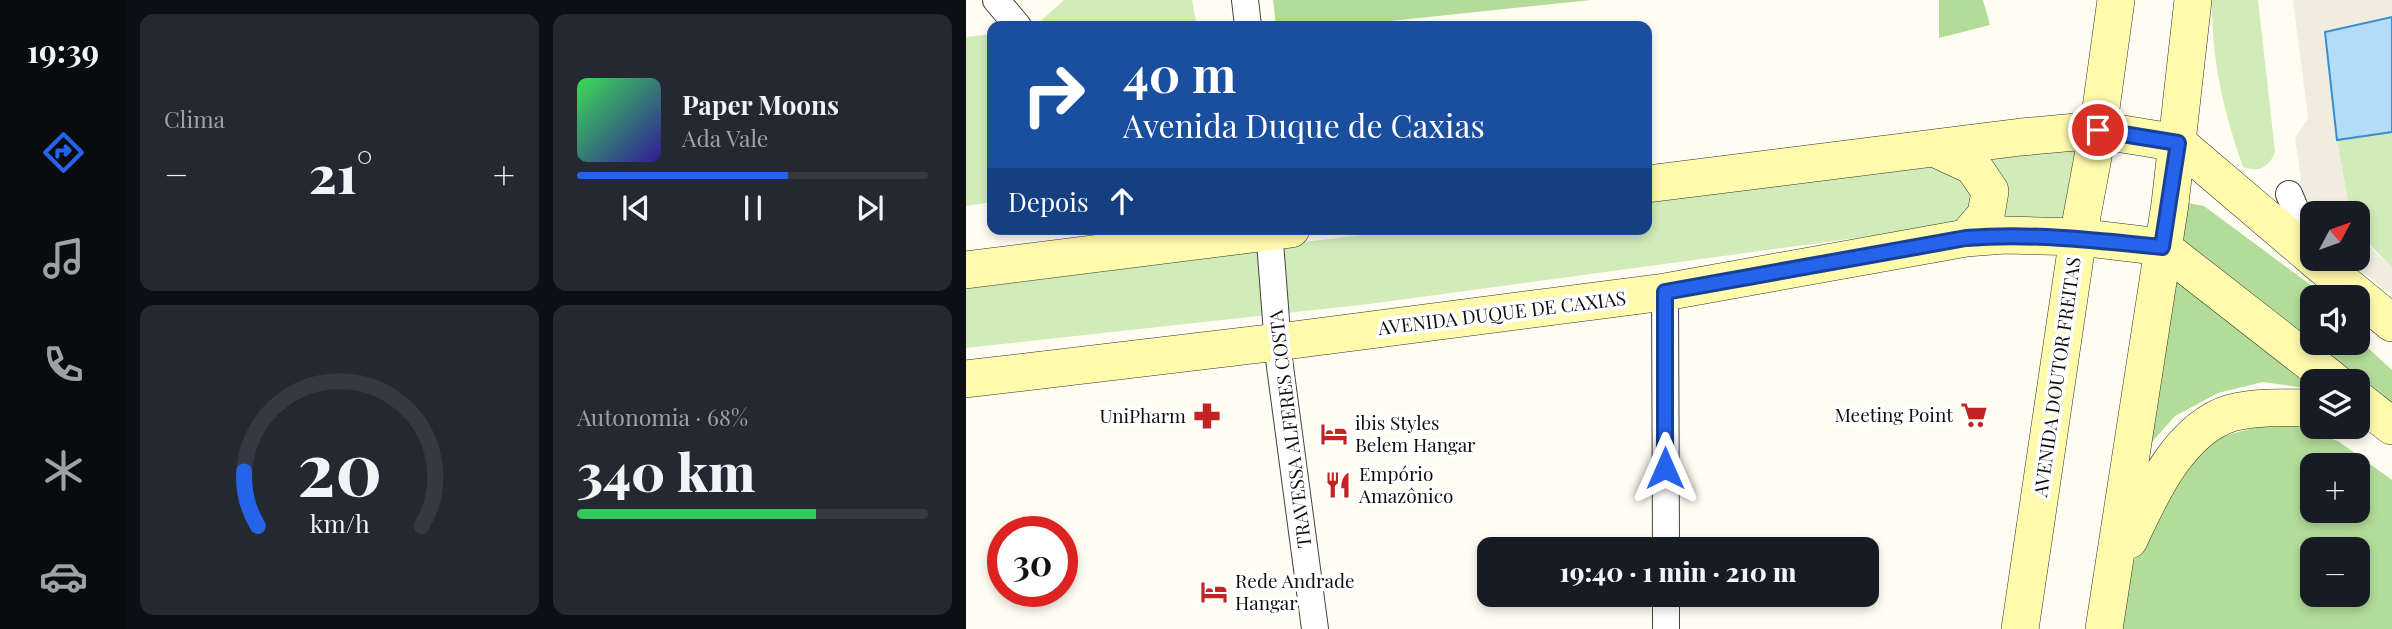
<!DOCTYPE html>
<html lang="pt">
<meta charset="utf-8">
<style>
body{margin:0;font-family:"Playfair Display",serif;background:#242831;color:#f1f3f6;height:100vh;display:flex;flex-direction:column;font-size:26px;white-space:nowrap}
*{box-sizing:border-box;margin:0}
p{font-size:23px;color:#9ea1a6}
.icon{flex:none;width:38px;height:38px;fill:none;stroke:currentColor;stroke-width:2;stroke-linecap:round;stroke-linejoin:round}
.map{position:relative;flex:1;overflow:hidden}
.side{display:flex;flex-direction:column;gap:14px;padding:14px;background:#0d0f14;width:840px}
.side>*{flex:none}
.hud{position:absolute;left:21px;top:21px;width:665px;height:214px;border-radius:14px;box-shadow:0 4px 10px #0003;background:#1a4fa0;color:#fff;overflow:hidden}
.needle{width:46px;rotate:49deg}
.buttons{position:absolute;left:1334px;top:201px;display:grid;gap:14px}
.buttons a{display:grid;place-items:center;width:70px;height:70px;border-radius:14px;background:#171b24;box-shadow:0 4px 10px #0003;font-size:35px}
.speed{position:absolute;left:21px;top:516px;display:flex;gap:14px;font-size:35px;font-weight:700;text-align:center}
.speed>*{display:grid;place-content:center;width:91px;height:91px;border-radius:50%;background:#171b24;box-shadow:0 4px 10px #0003;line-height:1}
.speed .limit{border:10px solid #d22;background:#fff;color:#111}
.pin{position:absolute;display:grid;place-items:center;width:60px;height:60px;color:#fff;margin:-30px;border:4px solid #fff;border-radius:50%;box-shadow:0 2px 7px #0007}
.me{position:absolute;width:77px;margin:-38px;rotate:0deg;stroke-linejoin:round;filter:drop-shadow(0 0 5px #0008)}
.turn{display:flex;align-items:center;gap:24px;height:147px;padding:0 21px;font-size:32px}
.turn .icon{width:91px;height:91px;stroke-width:2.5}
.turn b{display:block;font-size:49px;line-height:60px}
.then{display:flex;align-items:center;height:66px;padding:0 21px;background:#0003;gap:14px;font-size:26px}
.big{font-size:52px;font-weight:800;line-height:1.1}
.side .card{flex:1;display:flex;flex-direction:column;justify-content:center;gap:10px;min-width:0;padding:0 24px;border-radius:14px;background:#242831}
.side .dial{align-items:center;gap:0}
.dial svg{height:182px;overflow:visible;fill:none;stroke:#363941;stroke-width:7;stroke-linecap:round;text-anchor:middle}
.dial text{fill:#f1f3f6;stroke:none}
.song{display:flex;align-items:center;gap:21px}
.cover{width:84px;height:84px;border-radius:10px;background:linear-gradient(135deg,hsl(130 70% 55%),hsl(250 70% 35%))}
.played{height:7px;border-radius:4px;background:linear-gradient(90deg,#2563eb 60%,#363941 60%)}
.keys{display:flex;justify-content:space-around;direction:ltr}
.heat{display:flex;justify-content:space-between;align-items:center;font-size:38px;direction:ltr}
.charge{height:10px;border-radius:5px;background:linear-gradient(90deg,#34c759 68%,#363941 0)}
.side .tiles{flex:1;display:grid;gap:14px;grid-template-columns:repeat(2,1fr)}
.trip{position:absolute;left:511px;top:537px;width:402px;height:70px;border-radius:14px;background:#171b24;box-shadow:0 4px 10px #0003;font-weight:800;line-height:70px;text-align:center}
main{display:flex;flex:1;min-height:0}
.tab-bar{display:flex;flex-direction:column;width:126px;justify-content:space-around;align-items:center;background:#090b0e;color:#9ea1a6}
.tab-bar .icon{width:49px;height:49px}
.tab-bar .current{color:#2563eb}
.tab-bar b{font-size:32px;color:#f1f3f6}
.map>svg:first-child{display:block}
.green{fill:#d1ebb9}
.forest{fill:#b3dc98;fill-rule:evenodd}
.plaza{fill:#f0ecdf}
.water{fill:#b4dbf8;stroke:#398dd1;stroke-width:2}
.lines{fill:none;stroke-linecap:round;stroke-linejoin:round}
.minor-casing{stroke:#424242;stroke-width:28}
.secondary-casing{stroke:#313131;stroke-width:38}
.minor{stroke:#fff;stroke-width:26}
.secondary{stroke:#fffaac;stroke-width:37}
.route-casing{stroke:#184099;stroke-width:18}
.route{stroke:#2563eb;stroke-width:12}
.labels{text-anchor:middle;stroke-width:7;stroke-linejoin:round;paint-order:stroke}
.street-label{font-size:19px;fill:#0f0f0f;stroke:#fff}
.poi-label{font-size:19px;fill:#0f0f0f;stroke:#fff;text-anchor:start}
</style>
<main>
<nav class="tab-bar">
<b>19:39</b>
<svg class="icon current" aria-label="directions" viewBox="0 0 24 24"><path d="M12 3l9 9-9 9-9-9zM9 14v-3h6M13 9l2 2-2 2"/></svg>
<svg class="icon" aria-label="music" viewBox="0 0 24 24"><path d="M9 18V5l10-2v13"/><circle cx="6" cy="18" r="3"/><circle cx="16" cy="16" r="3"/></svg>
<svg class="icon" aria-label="phone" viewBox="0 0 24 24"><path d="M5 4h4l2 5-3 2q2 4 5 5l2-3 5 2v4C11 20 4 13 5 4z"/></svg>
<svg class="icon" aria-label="climate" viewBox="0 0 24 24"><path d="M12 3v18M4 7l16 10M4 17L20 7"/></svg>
<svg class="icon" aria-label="car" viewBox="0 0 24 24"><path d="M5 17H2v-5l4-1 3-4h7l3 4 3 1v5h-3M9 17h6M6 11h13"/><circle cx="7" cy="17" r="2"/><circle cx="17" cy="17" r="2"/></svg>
</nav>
<section class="side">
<div class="tiles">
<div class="card"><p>Clima</p>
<div class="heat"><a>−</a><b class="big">21°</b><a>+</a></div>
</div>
<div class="card">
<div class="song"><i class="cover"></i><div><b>Paper Moons</b><p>Ada Vale</p></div></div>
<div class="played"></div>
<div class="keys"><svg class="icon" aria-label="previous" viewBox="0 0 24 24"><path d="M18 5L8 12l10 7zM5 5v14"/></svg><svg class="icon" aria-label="pause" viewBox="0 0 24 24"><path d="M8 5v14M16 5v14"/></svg><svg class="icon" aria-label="next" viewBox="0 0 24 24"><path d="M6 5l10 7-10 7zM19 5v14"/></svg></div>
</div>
<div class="card dial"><svg viewBox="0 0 100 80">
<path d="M14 69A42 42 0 1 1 86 69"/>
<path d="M14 69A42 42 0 0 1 8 45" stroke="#2563eb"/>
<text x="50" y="56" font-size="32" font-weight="700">20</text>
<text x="50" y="72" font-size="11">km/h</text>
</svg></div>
<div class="card"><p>Autonomia · 68%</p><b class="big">340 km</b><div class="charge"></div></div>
</div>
</section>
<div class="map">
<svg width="1426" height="629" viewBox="0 0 1426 629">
<rect width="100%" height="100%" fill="#fffdf1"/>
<path class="green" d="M 98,0 L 226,0 L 231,26 L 69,26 Z
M 1246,0 L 1292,0 L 1309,152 C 1303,167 1294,173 1277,167 C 1258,113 1245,58 1246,0 Z
M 26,34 L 26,202 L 0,206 L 0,37 Z
M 1426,132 L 1426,267 L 1394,235 L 1391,230 L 1391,214 L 1384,213 L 1371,140 Z
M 1123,138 L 1106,230 L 1015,232 L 1013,161 Z
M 969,159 L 1002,175 L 1014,199 L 1007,217 L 942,231 L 403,304 L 0,348 L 0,284 L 443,229 L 681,229 L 681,199 Z"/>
<path class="forest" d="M 307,0 L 625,0 L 376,26 L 310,26 Z
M 973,0 L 1017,0 L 1024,25 L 973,38 Z
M 1217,202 L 1238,206 L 1346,286 L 1355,297 L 1346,298 L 1346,343 L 1391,343 L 1391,338 L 1426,370 L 1426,407 L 1204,239 Z
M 1200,260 L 1346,382 L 1346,389 L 1297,382 L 1252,393 L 1209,416 L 1171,459 Z
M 1314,421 L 1372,441 L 1426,480 L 1426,629 L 1150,629 L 1157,582 L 1221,453 L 1250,438 ZM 1346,466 L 1391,466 L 1391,511 L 1346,511 ZM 1346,550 L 1391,550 L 1391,595 L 1346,595 Z"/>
<path class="plaza" d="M 1327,0 L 1426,0 L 1426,17 L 1359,32 L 1371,140 L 1384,213 L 1346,214 L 1346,216 L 1337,192 L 1329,138 L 1342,118 Z
M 1391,230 L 1409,252 L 1426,267 L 1426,294 L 1378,259 L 1391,259 Z"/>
<path class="water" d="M 1426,17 L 1426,132 L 1371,140 L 1359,32 Z"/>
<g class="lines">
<g class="minor-casing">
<path id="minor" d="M 30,0 L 52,26
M 279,0 L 282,26
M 1323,194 L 1346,249
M 303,229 L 313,359 L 349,629
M 699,292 L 700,550
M 700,595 L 700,629"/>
</g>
<g class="secondary-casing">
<path id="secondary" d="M 1212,143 L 1346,257
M 968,148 L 1007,166 L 1024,191 L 1020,215 L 1000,238
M 681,184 L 1055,137 L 1132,130 L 1212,143
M 1348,259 L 1426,323
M 0,270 L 325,229
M 0,379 L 312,342 L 699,292 L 1000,238 L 1039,235 L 1112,237 L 1196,247 L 1369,382
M 1391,399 L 1426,426
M 1163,540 C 1184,495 1213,429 1265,413 C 1291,406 1319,408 1346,408
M 1054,629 L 1112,237 L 1132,130 L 1150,0
M 1138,629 L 1204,204 L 1227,0"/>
</g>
<use href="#minor" class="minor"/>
<use href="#secondary" class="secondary"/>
</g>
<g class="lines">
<g class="route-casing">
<path id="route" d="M 699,468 L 699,292 L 1000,238 C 1066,233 1130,240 1196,247 L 1212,143 L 1132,130"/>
</g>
<use href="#route" class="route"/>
</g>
<defs>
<g id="supermarket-bare" transform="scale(2.1)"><path d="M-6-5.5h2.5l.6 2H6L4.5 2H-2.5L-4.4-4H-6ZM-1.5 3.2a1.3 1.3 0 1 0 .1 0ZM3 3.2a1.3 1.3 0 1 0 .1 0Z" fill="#c32323" stroke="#fff" stroke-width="2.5" paint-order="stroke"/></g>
<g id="pharmacy-bare" transform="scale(2.1)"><path d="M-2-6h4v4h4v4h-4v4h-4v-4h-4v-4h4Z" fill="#c32323" stroke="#fff" stroke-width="2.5" paint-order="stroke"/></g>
<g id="hotel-bare" transform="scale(2.1)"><path d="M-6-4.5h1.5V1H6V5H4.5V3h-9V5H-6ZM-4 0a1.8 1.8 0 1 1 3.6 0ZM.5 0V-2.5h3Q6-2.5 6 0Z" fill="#c32323" stroke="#fff" stroke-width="2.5" paint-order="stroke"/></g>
<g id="restaurant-bare" transform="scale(2.1)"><path d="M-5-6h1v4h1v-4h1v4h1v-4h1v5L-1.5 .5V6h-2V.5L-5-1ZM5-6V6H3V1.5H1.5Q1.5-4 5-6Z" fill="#c32323" stroke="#fff" stroke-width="2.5" paint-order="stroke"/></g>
</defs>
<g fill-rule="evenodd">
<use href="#supermarket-bare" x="1008" y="415"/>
<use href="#pharmacy-bare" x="241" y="416"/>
<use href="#hotel-bare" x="368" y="434"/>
<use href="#restaurant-bare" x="372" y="485"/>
<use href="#hotel-bare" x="248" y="592"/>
</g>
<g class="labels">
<g class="street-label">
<text transform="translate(536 313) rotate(-7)" y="7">AVENIDA DUQUE DE CAXIAS</text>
<text transform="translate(1091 377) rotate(-82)" y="7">AVENIDA DOUTOR FREITAS</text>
<text transform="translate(324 429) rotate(-97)" y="7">TRAVESSA ALFERES COSTA</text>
</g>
<g class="poi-label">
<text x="987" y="422" text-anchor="end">Meeting Point</text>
<text x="220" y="423" text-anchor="end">UniPharm</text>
<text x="389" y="430">ibis Styles<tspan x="389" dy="22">Belem Hangar</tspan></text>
<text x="393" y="481">Empório<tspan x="393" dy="22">Amazônico</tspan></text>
<text x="269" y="588">Rede Andrade<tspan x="269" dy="22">Hangar</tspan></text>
</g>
</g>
</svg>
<div class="buttons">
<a><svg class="needle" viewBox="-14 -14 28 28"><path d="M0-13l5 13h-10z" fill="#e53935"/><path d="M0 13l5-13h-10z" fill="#9ea1a6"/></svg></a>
<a><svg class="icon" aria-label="sound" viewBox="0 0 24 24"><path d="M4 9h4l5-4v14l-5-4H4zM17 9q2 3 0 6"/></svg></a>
<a><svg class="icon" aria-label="layers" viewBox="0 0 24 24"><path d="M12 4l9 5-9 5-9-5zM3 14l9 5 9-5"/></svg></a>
<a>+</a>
<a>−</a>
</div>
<div class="speed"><div class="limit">30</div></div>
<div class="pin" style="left:1132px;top:130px;background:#d93025"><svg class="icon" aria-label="arrive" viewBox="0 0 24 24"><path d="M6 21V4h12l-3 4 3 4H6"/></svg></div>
<svg class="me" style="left:699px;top:468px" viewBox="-20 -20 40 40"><path d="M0-17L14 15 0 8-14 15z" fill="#2563eb" stroke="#fff" stroke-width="4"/></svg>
<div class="trip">19:40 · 1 min · 210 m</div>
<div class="hud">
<div class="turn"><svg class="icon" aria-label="right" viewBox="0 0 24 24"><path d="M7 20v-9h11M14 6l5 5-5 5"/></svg><div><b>40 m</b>Avenida Duque de Caxias</div></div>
<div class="then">Depois<svg class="icon" aria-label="ahead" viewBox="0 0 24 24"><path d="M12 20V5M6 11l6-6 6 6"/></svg></div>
</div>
</div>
</main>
